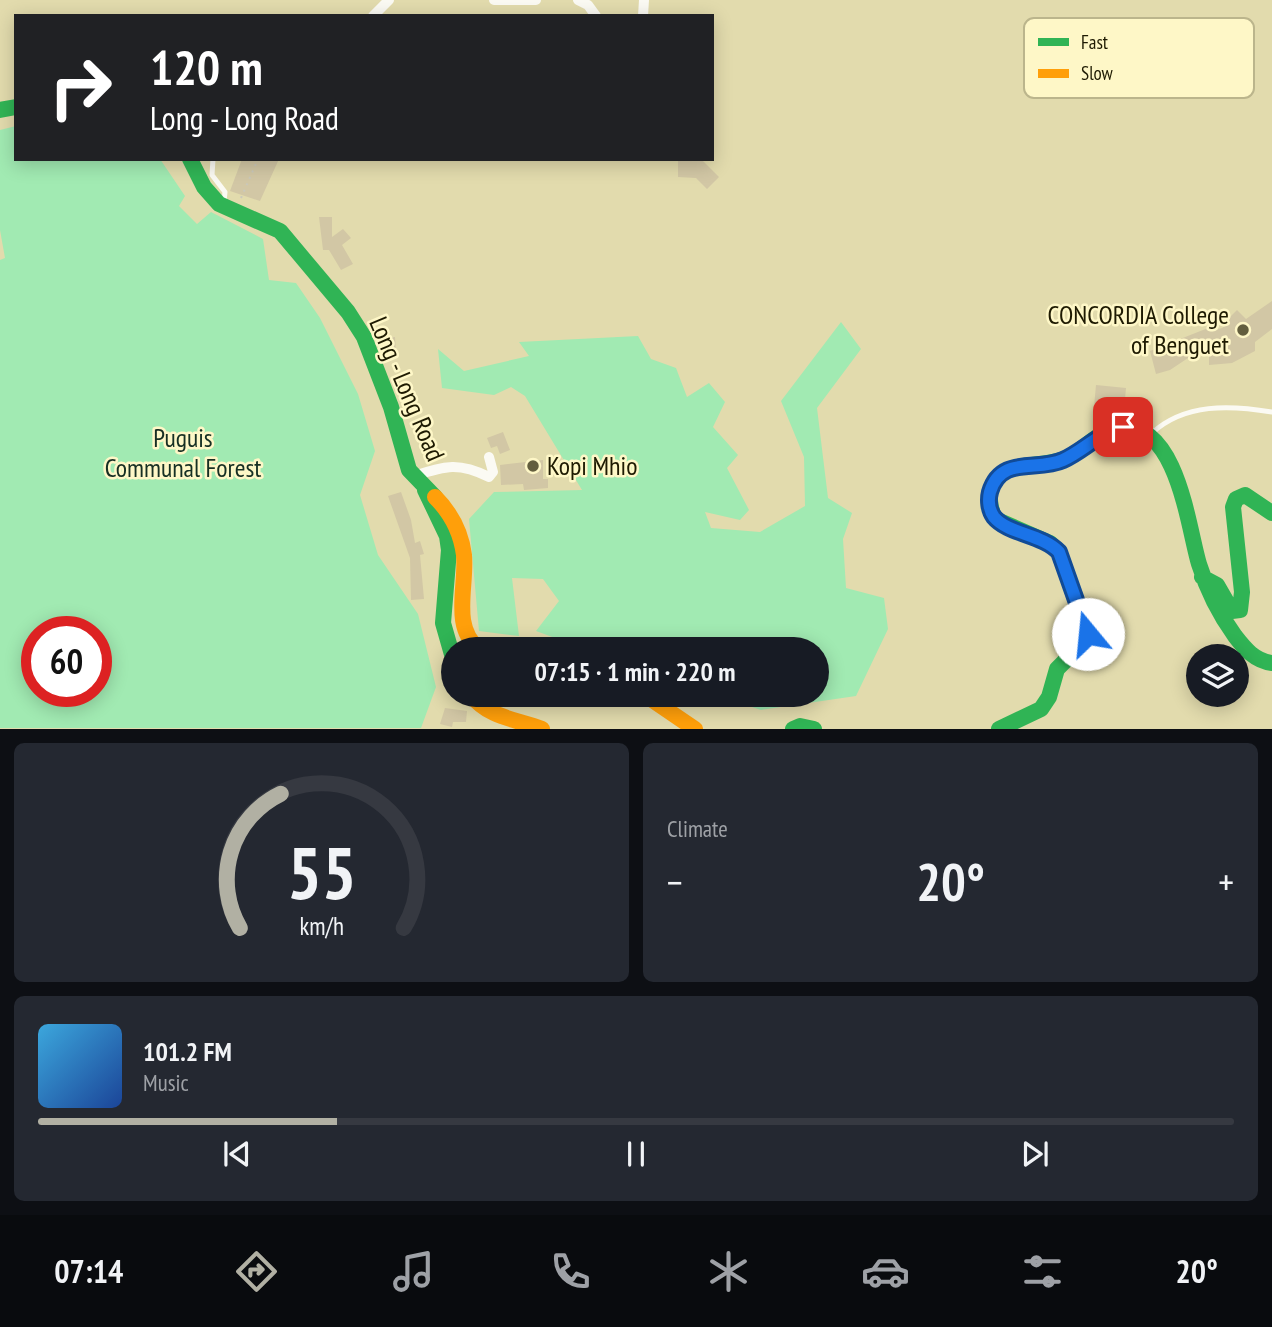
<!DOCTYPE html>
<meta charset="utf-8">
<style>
body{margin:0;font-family:"PT Sans Narrow",sans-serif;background:#242831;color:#f1f3f6;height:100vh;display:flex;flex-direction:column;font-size:26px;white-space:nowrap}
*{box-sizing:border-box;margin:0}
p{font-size:23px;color:#9ea1a6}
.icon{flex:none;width:38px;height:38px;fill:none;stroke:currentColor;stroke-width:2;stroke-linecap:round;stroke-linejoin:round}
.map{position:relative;height:729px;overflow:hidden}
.sheet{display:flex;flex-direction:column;gap:14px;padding:14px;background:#0d0f14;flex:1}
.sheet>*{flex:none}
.top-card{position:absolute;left:14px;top:14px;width:700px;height:147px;border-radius:0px;box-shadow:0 4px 18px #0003;background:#202124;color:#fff;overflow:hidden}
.buttons{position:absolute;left:1186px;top:644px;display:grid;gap:14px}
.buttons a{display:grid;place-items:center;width:63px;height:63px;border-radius:50%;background:#171b24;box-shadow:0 4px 18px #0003;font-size:35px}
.speed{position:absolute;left:21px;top:616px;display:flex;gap:14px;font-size:35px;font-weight:700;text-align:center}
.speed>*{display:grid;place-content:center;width:91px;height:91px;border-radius:50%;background:#171b24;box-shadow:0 4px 18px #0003;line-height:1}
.speed .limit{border:10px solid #d22;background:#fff;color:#111}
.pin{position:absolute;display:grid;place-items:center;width:60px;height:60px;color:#fff;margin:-30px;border-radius:14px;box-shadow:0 4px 10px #0006}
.me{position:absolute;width:77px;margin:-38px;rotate:343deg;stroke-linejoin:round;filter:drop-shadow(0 0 5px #0008)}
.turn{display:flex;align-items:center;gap:24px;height:147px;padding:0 21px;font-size:32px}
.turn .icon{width:91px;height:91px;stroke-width:2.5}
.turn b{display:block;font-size:49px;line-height:60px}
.big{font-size:52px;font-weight:700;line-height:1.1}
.sheet .tile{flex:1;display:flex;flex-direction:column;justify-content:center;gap:10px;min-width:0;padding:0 24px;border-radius:10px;background:#242831}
.sheet .dial{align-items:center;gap:0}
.dial svg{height:182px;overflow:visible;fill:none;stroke:#363941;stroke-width:7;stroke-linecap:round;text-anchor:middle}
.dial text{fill:#f1f3f6;stroke:none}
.song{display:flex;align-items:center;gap:21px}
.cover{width:84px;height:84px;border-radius:10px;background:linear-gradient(135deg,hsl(200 70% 55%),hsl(220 70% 35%))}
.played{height:7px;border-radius:4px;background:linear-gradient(90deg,#b1b0a3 25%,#363941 25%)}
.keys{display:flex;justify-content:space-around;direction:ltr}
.heat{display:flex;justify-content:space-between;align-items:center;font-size:38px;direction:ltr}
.sheet .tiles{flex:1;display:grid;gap:14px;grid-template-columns:1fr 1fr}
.tile:last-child{grid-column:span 2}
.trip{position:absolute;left:441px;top:637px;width:388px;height:70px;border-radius:35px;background:#171b24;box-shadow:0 4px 18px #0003;font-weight:700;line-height:70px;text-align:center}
.tab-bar{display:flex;height:112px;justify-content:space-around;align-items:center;background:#090b0e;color:#9ea1a6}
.tab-bar .icon{width:49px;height:49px}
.tab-bar .current{color:#b1b0a3}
.tab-bar b{font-size:32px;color:#f1f3f6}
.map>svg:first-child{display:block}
.green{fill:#a1eab2;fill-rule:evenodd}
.building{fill:#d2c7a5}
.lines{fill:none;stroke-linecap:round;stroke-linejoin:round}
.path{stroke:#cac8bb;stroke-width:2;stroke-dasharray:2 5;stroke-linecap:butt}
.lane{stroke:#fbfaf3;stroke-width:5}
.street{stroke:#fbfaf3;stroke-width:10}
.fast{stroke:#30b455;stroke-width:16}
.slow{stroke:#ff9f0a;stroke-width:16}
.route-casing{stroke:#114b97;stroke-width:18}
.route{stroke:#1a73e8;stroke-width:12}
.poi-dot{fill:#635e3e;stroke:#fef7c7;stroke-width:2.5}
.labels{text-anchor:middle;stroke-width:5;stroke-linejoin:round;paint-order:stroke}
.poi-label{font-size:26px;fill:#1e1a02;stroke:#fef7c7;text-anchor:end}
.street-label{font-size:26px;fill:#1e1a02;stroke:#fef7c7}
.park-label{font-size:26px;fill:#162f23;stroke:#fef7c7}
.key{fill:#fef7c7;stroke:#bbb58c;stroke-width:2}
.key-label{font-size:19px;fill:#1e1a02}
</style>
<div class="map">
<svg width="1272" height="729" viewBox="0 0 1272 729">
<rect width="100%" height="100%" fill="#e2dbad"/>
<path class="green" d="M 16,126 L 16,159 L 160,159 L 185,196 L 179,206 L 197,224 L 211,212 L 263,239 L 269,280 L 296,283 L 320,318 L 358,394 L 375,451 L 360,495 L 378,555 L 418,614 L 436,687 L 421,728 L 0,728 L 0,260 L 5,258 L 0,230 L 0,130 ZM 37,632 L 96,632 L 96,691 L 37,691 Z
M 841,322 L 861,349 L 817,408 L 828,498 L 852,513 L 843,539 L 846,588 L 884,598 L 888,629 L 856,696 L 761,710 L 716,695 L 817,695 L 817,649 L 585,649 L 536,631 L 559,601 L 543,579 L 512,578 L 519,636 L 479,631 L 469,519 L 494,492 L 582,490 L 525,396 L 511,387 L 494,395 L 442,388 L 438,349 L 464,371 L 529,356 L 519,342 L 638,336 L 651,359 L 676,368 L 687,397 L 709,383 L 725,402 L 713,427 L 738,455 L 727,468 L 749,510 L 740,520 L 705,512 L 711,528 L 760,532 L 805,506 L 804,457 L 781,401 Z"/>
<path class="building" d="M 242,159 L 279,159 L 260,201 L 230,191 Z
M 678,159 L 701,159 L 719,177 L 707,189 L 696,178 L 678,177 Z
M 319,217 L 332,217 L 332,237 L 343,229 L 351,238 L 342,245 L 353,264 L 341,270 L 329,250 L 323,250 Z
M 1272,301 L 1272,329 L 1255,342 L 1255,351 L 1232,363 L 1209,365 L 1209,355 L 1191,356 L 1170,370 L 1156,374 L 1150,351 L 1208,328 L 1212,331 L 1222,328 L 1228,324 L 1230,317 L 1237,310 L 1246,319 Z
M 395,337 L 396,354 L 383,355 L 380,339 Z
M 1096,385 L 1126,388 L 1124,410 L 1094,407 Z
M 503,432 L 510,450 L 500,454 L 497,446 L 491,448 L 487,438 Z
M 543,460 L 543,479 L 548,479 L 548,488 L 524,490 L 523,484 L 501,485 L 500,465 Z
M 401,492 L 411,520 L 415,543 L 420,541 L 424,554 L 420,555 L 424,599 L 411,600 L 410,558 L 388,496 Z
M 445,708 L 467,711 L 466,722 L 453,722 L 452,727 L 440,724 Z"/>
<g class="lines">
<path class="path" d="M 241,198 L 258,159"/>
<path class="lane" d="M 213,159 L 212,175 L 225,192 L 224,202
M 1152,433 C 1185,403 1230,405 1272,412"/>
<path class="street" d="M 494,0 L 536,0
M 578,0 L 588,5 L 596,16
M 373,16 L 389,0
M 643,16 L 644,0
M 414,476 C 446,466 458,462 489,477 L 493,472 L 489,457"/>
<path class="fast" d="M 0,110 L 16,107
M 190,159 L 204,187 L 219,204 L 280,231 L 348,312 L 364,337 L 391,407 L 409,470 L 435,497
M 425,490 L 447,536 L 449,550 L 443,623 L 453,658
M 1202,577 L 1217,585 L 1232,611 L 1240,610 L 1242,592 L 1233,507 L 1236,499 L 1245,495 L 1272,513
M 793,729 L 800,726 L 814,729
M 999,729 L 1041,709 L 1049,697 L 1057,669 L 1082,644 L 1088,634 L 1059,552 L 1050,543 L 995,519 C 986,499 988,483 1007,470 C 1026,463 1046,466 1064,459 C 1086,450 1100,427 1125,427 C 1178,428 1188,527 1199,564 C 1207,590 1219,614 1235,636 C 1245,649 1255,661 1272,663"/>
<path class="slow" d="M 435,497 C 451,513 461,532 464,555 C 467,586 451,627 479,649
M 471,695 C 489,718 516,719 542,729
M 645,695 L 695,729"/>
</g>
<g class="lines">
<g class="route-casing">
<path id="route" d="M 1088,634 L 1059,552 C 1042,534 1008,534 994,517 C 989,510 988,500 990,492 C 1001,455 1037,472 1063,460 C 1085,450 1098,433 1123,427"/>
</g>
<use href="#route" class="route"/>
</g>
<g class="poi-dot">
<circle cx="1243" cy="330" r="7"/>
<circle cx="533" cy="466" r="7"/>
</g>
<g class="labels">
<g class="poi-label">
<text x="1229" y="324">CONCORDIA College<tspan x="1229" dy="30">of Benguet</tspan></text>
<text x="547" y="475" text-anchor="start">Kopi Mhio</text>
</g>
<g class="street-label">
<text transform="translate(407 389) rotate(67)" y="9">Long - Long Road</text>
</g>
<g class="park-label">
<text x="183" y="447">Puguis<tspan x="183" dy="30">Communal Forest</tspan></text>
</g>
</g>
<rect x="1024" y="18" width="230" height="80" rx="10" class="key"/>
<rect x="1038" y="38" width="31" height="8" fill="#30b455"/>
<rect x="1038" y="69" width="31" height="9" fill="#ff9f0a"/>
<g class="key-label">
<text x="1081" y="49">Fast</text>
<text x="1081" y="80">Slow</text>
</g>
</svg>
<div class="buttons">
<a><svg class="icon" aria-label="layers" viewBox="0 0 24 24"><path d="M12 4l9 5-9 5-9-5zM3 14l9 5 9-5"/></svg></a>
</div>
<div class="speed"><div class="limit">60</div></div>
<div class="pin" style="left:1123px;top:427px;background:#d93025"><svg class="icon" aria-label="arrive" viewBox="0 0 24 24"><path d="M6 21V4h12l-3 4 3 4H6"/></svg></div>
<svg class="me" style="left:1088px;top:634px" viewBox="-20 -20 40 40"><circle r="19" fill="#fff"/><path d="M0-13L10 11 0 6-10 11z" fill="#1a73e8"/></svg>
<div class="trip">07:15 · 1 min · 220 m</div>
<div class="top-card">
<div class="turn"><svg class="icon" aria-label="right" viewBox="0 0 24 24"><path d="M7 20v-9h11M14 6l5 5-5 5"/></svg><div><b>120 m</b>Long - Long Road</div></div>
</div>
</div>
<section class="sheet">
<div class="tiles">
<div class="tile dial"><svg viewBox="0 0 100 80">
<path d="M14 69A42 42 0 1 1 86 69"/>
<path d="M14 69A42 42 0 0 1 32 10" stroke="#b1b0a3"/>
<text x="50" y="56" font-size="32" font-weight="700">55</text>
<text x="50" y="72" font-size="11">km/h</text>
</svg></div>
<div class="tile"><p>Climate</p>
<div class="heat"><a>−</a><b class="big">20°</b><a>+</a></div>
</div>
<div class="tile">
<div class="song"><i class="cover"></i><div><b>101.2 FM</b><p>Music</p></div></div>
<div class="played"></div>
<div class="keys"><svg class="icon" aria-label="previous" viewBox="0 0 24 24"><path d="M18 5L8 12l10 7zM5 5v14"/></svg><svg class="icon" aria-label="pause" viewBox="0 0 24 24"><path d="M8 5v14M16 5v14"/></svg><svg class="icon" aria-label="next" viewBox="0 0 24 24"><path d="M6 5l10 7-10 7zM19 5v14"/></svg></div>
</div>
</div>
</section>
<nav class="tab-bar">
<b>07:14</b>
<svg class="icon current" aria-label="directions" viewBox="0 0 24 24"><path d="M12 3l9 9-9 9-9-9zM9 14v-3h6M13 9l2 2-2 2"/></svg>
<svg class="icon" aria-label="music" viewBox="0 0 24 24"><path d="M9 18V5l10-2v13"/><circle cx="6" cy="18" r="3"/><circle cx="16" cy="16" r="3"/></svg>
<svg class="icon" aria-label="phone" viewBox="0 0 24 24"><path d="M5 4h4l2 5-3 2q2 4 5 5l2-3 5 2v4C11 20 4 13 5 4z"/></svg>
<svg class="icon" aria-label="climate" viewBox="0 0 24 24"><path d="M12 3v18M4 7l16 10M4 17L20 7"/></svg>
<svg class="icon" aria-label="car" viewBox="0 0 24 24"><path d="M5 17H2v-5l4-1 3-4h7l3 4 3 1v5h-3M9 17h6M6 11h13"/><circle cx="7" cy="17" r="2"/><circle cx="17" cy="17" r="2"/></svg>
<svg class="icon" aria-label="filters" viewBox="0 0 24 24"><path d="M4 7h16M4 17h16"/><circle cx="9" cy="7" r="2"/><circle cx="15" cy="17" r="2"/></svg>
<b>20°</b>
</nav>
